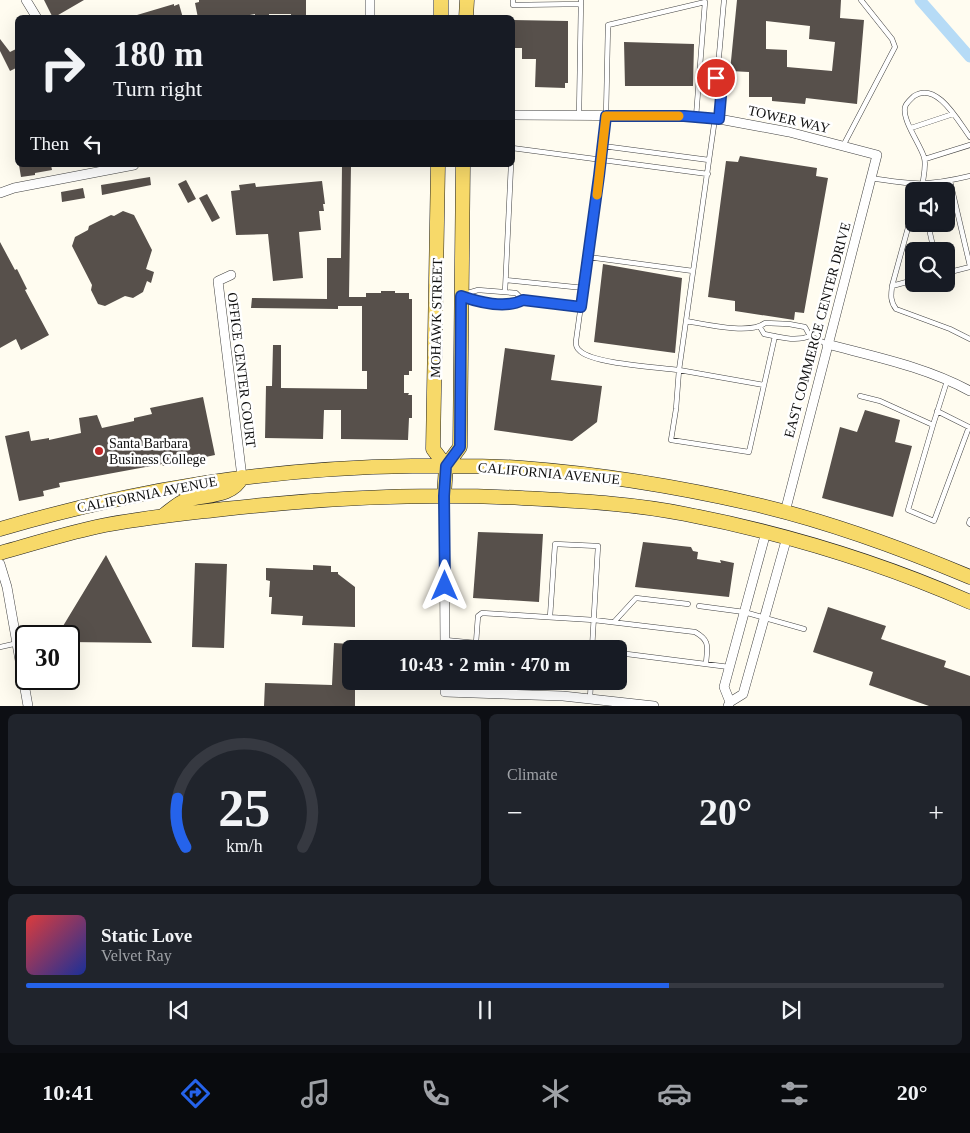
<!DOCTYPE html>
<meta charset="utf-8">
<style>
body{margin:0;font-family:"Times New Roman",serif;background:#20242c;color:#f1f3f6;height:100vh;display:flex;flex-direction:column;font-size:19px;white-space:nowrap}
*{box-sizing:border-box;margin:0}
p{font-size:16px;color:#9ea1a6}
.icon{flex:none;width:28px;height:28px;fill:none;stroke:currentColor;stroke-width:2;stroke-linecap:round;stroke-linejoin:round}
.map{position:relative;height:706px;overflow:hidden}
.sheet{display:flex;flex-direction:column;gap:8px;padding:8px;background:#0d0f14;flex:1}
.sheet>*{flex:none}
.top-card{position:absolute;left:15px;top:15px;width:500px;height:152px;border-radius:8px;box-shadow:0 5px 20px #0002;background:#171b24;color:#f1f3f6;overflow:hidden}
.tools{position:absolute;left:905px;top:182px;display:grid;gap:10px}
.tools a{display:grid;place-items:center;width:50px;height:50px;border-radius:8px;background:#171b24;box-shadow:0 5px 20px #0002;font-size:25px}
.speed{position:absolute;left:15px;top:625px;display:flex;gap:10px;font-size:25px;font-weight:700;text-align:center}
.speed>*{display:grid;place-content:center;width:65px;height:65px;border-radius:50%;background:#171b24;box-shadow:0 5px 20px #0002;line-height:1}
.speed .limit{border:2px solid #111;border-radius:8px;background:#fff;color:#111}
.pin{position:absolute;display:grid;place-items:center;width:42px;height:42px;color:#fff;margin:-21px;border:2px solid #fff;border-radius:50%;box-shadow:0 1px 5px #0007}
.me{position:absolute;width:55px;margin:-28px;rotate:0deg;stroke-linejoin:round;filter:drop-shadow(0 0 4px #0008)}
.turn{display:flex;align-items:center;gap:18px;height:105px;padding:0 15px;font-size:22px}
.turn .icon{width:65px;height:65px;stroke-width:2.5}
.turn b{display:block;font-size:35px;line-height:42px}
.then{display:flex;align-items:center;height:48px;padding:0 15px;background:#0003;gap:10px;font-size:19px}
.big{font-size:38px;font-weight:800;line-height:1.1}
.sheet .tile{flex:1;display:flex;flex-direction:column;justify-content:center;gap:8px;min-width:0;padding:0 18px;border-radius:8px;background:#20242c}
.sheet .dial{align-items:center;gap:0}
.dial svg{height:130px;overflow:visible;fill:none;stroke:#363941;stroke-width:7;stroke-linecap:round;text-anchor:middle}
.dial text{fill:#f1f3f6;stroke:none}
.song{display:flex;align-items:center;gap:15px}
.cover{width:60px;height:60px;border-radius:8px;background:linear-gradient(135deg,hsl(0 70% 55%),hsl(230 70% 35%))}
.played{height:5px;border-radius:2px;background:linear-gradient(90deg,#2563eb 70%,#363941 70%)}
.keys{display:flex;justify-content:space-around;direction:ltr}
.heat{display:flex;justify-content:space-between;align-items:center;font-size:28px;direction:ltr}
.sheet .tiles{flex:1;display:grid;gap:8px;grid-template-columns:1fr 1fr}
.tile:last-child{grid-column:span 2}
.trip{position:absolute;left:342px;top:640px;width:285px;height:50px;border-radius:8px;background:#171b24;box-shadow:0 5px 20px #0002;font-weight:800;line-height:50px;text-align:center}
.tab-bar{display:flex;height:80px;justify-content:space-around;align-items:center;background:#090b0e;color:#9ea1a6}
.tab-bar .icon{width:35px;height:35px}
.tab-bar .on{color:#2563eb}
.tab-bar b{font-size:22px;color:#f1f3f6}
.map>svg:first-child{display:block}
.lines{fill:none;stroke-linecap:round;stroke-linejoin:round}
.canal{stroke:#b6dbf6;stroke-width:11}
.building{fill:#57504b;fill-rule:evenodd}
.service-casing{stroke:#424242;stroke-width:5.5}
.minor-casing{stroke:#424242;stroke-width:10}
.primary-casing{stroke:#202020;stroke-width:15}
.service{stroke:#fff;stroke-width:4.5}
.minor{stroke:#fff;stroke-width:9}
.primary{stroke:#f7d969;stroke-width:14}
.route-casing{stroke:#184099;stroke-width:12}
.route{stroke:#2563eb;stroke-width:9}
.slow{stroke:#f59e0b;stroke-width:9}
.poi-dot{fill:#be2829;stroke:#fff;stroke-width:2}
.labels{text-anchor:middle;stroke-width:5;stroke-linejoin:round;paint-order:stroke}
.street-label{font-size:14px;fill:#0f0f0f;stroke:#fff}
.poi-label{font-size:14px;fill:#0f0f0f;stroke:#fff;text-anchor:start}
</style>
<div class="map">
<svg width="970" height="706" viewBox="0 0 970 706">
<rect width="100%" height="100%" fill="#fffcf0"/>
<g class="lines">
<path class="canal" d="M 920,0 L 970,57"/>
</g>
<path class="building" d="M 44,0 L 84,0 L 53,18 Z
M 199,0 L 306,0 L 306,16 L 291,16 L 291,14 L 269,14 L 269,17 L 255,17 L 255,14 L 234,18 L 198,18 L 195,3 L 199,2 Z
M 737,0 L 841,0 L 840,18 L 864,20 L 857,104 L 806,98 L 805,104 L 772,101 L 772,97 L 749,97 L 749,72 L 730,71 ZM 766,21 L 810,26 L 809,39 L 835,42 L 832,71 L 787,67 L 787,50 L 766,49 Z
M 174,4 L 174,6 L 179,4 L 183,18 L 137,18 L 137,15 Z
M 512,20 L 568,21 L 568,83 L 565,83 L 565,88 L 535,87 L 536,59 L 522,59 L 522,48 L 512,48 Z
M 0,39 L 10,52 L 18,48 L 18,67 L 10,71 L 0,51 Z
M 624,42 L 694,44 L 693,86 L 625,86 Z
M 740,156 L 817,168 L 816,176 L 828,178 L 804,313 L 795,312 L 794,320 L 735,311 L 735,301 L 708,297 L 726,161 L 738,162 Z
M 19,165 L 51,165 L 52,170 L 35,173 L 35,175 L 21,177 Z
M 342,165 L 351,165 L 349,297 L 366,297 L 366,293 L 381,293 L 381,291 L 395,291 L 395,293 L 409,293 L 409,299 L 412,299 L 412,371 L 409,371 L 409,375 L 404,375 L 404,393 L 409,393 L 408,395 L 412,395 L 412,418 L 409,418 L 408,440 L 341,439 L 341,410 L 324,410 L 323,439 L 265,438 L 266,386 L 272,386 L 273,345 L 281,345 L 281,388 L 367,389 L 367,371 L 362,371 L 362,306 L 338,306 L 338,309 L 251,308 L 252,298 L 327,299 L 327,258 L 341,258 Z
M 150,177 L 151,185 L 102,195 L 101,185 Z
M 186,180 L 196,199 L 188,203 L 178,184 Z
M 322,181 L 325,204 L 323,204 L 324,211 L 319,211 L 321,230 L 299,232 L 303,278 L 273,281 L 268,234 L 236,235 L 231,191 L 240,190 L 239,185 L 255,183 L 256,187 Z
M 83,188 L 85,198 L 62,202 L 61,192 Z
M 207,194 L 220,218 L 212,222 L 199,198 Z
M 123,211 L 134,215 L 152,250 L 146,269 L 154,272 L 151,283 L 147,281 L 143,292 L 133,298 L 125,296 L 105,306 L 98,304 L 91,290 L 92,285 L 72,246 L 75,237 L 88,230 L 89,226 L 111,215 L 114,216 Z
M 0,242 L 15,270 L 17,269 L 27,289 L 25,290 L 49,335 L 21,350 L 16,339 L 0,348 Z
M 603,264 L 682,278 L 675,353 L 594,342 Z
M 505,348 L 555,355 L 551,380 L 602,386 L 597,422 L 572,441 L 494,430 Z
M 203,397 L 215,455 L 163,466 L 162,464 L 59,483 L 60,487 L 43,491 L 44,496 L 19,501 L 5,436 L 29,431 L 31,441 L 49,438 L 49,440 L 81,433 L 79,418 L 97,415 L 102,428 L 134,421 L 134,418 L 152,414 L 150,408 Z
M 865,410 L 900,420 L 895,442 L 912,446 L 893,517 L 822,498 L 840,427 L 857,432 Z
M 478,532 L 543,534 L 539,602 L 473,598 Z
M 643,542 L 691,547 L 693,551 L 698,552 L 697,559 L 721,563 L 720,560 L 734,563 L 729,597 L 635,587 Z
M 106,555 L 152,643 L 69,642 L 69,636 L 57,636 Z
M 195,563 L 227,564 L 224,648 L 192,647 Z
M 313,565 L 331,566 L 331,572 L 338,572 L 338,574 L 355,587 L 355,627 L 302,625 L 303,616 L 271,614 L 272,597 L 269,597 L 270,581 L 266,580 L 266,568 L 313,570 Z
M 828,607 L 886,626 L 881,639 L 946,661 L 944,667 L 970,676 L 970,706 L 929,706 L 869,685 L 873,672 L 813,652 Z
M 334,643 L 351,644 L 351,681 L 355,681 L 355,706 L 264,706 L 265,683 L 332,685 Z"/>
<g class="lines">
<g class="service-casing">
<path id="service" d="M 513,0 L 513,5 L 581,4
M 579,116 L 581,0
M 696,117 L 705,2 L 608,25 L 606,116 L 603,146 L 576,341 C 576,345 576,348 580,351 C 594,364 658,367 679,370 L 715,118
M 719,119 L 721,96 L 717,78 L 724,0
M 911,128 L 953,114
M 603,146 L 709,160
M 843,146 L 895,47 L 892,39 L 861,0
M 512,148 L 708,174
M 925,159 L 970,145
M 871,178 C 912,185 929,186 970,176
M 950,181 L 970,266
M 922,191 C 922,180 927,168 924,157 C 920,144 902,120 905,107 C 906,103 911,99 914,96 C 937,81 958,121 970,137
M 928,224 L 934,251
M 588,257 L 693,271
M 946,273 L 970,267
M 506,280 L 584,288
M 914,280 L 892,286 C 891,295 890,301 896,309 L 950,329 L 970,339
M 892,286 L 914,206
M 478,290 L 516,293 L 523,300 C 505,310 479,302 461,295 Z
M 505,292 L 511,165
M 523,300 L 581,307
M 686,321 C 705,324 750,335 765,323 L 789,324 L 805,327 L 810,336 L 827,344
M 760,327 L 764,334 C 779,337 796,342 810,336
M 764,385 L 679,370 L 676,409 L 671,440 L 749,452 L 775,336
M 860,396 L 880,401 L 933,425 L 947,381
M 933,425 L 908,510 L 934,521 L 969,427 L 937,411
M 970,520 L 969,523 L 970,524
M 699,606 L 744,612 L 804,629
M 550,617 L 555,544 L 598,546 L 592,649
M 614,622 L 636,598 L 688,604
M 445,640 L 476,643 L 478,616 L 482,613 L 594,620 L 695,632 C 711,641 707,647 706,664
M 476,643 L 569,649
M 0,647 L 18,643
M 619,653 L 729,667
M 590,698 L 591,681"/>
</g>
<g class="minor-casing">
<path id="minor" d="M 26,0 L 37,18
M 370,18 L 370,0
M 512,115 L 685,116 L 719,119 L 789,132 L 877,155 L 785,512
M 0,193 L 14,188 L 134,165
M 231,275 L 218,281 L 242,477
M 827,344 C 876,357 926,367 970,391
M 444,496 L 445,649
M 0,564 L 7,587 L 28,706
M 445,681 L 445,692 L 563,696 L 654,706
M 730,702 L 724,687 L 766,532
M 728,706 L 730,702 L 743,694 L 787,537"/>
</g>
<g class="primary-casing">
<path id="primary" d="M 441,18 L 441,0
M 466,18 L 467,0
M 438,165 L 433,449 L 446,466
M 444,496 L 446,466 L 460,447 L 463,165
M 164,515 C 171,510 178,503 186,500 C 205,494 232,498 242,477
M 0,529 C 137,489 269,468 412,466 C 449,466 485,465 522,468 C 601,474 680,487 758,505 C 830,522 901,548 970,577
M 0,553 C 32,544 64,534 96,527 C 138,518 181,514 224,509 C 323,498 422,493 522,498 C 577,501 631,503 685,514 C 783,533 879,562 970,602"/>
</g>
<use href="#service" class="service"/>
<use href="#minor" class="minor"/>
<use href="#primary" class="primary"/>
</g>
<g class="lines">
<g class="route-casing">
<path id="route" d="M 445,586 L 444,496 L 446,466 L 460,447 L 461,296 C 478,302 506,309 523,300 L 581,307 L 599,176 L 606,116 L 684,116 L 719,119 L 721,96 L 716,78"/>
</g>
<use href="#route" class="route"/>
<path class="slow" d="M 597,195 L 606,116 L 679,116"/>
</g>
<circle class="poi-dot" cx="99" cy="451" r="5"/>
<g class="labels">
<g class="street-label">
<text transform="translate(789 119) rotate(13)" y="5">TOWER WAY</text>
<text transform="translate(436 318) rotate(-89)" y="5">MOHAWK STREET</text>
<text transform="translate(817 330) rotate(-75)" y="5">EAST COMMERCE CENTER DRIVE</text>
<text transform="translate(242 370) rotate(83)" y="5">OFFICE CENTER COURT</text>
<text transform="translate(549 473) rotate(5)" y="5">CALIFORNIA AVENUE</text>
<text transform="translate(147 494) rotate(-11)" y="5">CALIFORNIA AVENUE</text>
</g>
<g class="poi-label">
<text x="109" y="448">Santa Barbara<tspan x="109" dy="16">Business College</tspan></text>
</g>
</g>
</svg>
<div class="tools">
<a><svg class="icon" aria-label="sound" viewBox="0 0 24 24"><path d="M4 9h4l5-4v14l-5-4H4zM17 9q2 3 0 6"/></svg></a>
<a><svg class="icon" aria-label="search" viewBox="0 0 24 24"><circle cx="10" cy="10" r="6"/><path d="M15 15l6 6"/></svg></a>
</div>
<div class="speed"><div class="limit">30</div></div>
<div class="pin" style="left:716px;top:78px;background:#d93025"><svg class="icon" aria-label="arrive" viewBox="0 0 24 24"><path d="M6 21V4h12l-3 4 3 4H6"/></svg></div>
<svg class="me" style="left:445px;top:586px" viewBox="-20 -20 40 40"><path d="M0-17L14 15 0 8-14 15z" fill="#2563eb" stroke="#fff" stroke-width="4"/></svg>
<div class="trip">10:43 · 2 min · 470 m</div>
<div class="top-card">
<div class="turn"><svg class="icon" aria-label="right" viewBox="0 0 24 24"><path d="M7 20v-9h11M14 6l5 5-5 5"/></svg><div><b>180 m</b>Turn right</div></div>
<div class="then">Then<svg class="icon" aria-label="left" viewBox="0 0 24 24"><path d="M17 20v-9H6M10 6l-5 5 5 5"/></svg></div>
</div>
</div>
<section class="sheet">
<div class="tiles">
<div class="tile dial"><svg viewBox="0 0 100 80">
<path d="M14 69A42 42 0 1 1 86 69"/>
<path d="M14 69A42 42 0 0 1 9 39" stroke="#2563eb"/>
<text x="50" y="56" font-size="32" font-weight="700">25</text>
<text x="50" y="72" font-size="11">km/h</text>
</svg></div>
<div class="tile"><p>Climate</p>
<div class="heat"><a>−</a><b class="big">20°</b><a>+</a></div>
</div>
<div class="tile">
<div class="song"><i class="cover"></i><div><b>Static Love</b><p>Velvet Ray</p></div></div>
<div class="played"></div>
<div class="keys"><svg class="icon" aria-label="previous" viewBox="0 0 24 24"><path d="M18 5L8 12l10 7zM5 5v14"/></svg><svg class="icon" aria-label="pause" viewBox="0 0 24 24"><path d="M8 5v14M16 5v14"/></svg><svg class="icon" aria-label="next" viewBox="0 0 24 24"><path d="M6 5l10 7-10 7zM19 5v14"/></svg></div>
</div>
</div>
</section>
<nav class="tab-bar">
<b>10:41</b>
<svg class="icon on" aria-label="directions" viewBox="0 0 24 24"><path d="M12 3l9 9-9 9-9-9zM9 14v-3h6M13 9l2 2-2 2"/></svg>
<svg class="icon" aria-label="music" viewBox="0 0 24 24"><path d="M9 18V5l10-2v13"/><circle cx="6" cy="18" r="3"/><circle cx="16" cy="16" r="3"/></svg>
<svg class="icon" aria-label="phone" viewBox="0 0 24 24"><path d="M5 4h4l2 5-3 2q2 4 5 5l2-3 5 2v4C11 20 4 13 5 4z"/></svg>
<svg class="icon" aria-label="climate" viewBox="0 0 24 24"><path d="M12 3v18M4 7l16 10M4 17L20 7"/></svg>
<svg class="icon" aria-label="car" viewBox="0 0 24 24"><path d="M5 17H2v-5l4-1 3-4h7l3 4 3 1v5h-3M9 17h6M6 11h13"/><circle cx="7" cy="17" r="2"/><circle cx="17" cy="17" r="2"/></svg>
<svg class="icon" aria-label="filters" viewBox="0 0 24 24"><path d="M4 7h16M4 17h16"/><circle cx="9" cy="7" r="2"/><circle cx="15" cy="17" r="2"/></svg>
<b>20°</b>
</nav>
